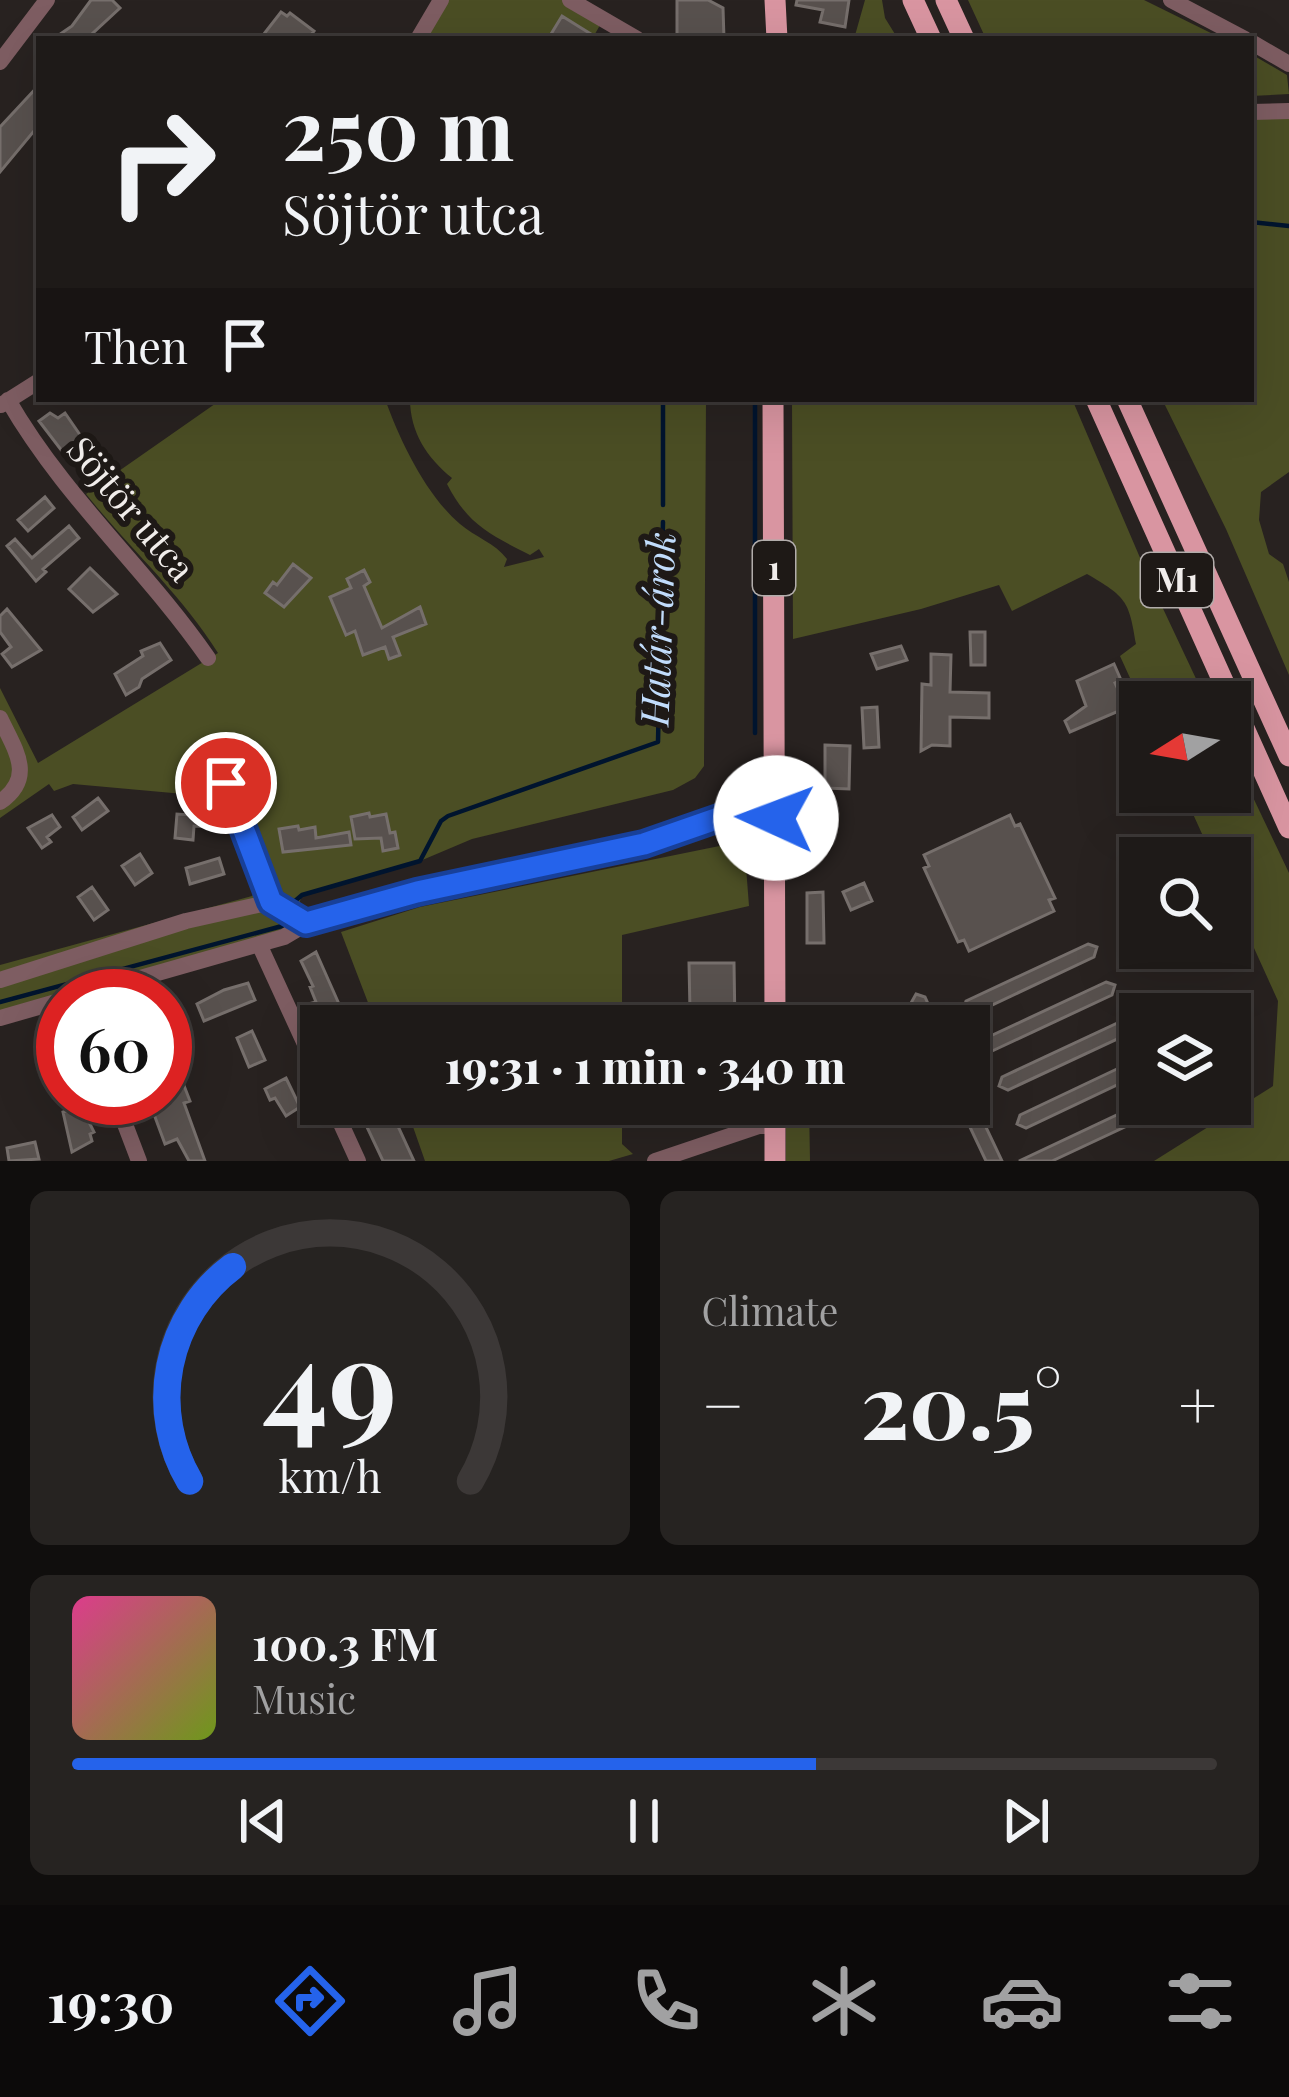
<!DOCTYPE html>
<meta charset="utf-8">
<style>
body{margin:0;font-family:"Playfair Display",serif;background:#262321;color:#f1f3f6;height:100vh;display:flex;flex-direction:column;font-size:45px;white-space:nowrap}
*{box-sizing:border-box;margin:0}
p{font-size:39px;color:#a1a1a2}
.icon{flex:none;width:66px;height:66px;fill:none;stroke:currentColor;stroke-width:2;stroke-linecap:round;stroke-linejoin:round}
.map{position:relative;height:1161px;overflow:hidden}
.sheet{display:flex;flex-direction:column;gap:30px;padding:30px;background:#100e0d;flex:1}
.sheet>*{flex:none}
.banner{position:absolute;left:36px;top:36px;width:1218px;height:366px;border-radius:0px;box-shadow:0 12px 48px #0002,0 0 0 3px #3c3837;background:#1e1a18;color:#f1f3f6;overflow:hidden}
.needle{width:78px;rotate:259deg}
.fabs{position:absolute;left:1119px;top:681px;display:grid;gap:24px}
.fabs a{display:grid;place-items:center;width:132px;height:132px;border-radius:0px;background:#1e1a18;box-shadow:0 12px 48px #0002,0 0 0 3px #3c3837;font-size:60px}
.speed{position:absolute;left:36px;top:969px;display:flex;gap:24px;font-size:60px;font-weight:700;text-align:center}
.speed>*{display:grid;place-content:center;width:156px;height:156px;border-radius:50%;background:#1e1a18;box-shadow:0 12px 48px #0002,0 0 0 3px #3c3837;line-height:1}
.speed .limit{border:18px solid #d22;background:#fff;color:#111}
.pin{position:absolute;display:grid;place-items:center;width:102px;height:102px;color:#fff;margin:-51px;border:6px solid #fff;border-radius:50%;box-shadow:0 3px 12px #0007}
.me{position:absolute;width:132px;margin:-66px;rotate:272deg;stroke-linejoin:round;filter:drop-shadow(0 0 9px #0008)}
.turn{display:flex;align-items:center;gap:42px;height:252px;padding:0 48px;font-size:54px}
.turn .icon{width:156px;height:156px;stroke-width:2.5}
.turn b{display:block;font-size:84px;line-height:102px}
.then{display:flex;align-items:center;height:114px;padding:0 48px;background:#0003;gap:24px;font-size:45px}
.big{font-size:90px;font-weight:800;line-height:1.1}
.sheet .widget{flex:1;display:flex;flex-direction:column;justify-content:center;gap:18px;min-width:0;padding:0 42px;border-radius:18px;background:#262321}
.sheet .dial{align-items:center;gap:0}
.dial svg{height:312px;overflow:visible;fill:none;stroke:#3c3837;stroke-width:7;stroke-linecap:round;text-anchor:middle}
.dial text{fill:#f1f3f6;stroke:none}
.song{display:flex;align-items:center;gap:36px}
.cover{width:144px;height:144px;border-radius:18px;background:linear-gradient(135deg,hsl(330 70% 55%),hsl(80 70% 35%))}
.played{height:12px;border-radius:6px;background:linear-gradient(90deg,#2563eb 65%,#3c3837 65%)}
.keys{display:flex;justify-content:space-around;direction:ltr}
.heat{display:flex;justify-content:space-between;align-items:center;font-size:66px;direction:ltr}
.sheet .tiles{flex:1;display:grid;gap:30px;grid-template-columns:1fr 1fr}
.widget:last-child{grid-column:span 2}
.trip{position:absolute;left:300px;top:1005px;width:690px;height:120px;border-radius:0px;background:#1e1a18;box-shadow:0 12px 48px #0002,0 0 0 3px #3c3837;font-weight:800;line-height:120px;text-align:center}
.tabs{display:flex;height:192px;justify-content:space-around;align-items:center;background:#0c0a0a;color:#a1a1a2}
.tabs .icon{width:84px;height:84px}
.tabs .active{color:#2563eb}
.tabs b{font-size:54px;color:#f1f3f6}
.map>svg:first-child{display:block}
.green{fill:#4b4e24}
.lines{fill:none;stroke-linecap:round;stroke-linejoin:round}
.stream{stroke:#00142e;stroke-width:4.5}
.building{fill:#58514e;stroke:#766f6c;stroke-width:3}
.minor{stroke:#7e5d62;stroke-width:16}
.major{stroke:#d995a1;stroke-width:21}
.route-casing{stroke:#184099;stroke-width:30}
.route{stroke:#2563eb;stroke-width:21}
.labels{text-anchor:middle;stroke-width:12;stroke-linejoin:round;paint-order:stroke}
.shield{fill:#1e1916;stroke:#b2adab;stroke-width:3}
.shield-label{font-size:33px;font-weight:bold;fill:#f1edeb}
.street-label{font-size:36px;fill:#f1edeb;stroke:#1e1916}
.water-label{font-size:39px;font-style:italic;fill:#c1dcfb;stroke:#1e1916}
</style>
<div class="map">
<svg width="1289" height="1161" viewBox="0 0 1289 1161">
<rect width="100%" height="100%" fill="#282220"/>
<path class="green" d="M 441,0 L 570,0 L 603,20 L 592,39 L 418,39 Z
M 865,0 L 882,0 L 885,18 L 898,39 L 854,39 Z
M 968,0 L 1144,0 L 1223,39 L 986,39 Z
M 1251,54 L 1287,75 L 1289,94 L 1251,96 Z
M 1289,111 L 1289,472 L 1261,492 L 1259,520 L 1269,554 L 1283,564 L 1289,582 L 1289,675 L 1226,529 L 1162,399 L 1251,399 L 1251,112 Z
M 222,399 L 385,399 C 400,441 426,495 460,524 C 475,537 495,543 507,559 L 504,567 L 544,557 L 539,549 L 530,555 C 491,535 468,525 447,484 L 452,478 C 427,458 410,432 410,399 L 706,399 L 704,766 L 695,778 L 673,790 L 472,839 L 420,861 L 302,894 L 292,930 L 0,1013 L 0,965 L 252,896 L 258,890 L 217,797 L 73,784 L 54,791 L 49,784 L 0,818 L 0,688 L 38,763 L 218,653 C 181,594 130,549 86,494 Z
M 792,399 L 1072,399 L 1150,581 L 1207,702 L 1141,702 L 1120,656 L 1136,644 C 1129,600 1126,597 1087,574 L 1012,611 L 999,585 L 921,609 L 793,639 Z
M 1230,749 L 1289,873 L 1289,1161 L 1154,1161 L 1273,1086 L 1278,1001 L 1230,895 L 1230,858 L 1213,858 L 1183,792 L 1230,792 Z
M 744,841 L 749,906 L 622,935 L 622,1026 L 377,1026 L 341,932 L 420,907 Z
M 405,1104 L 622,1104 L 622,1144 L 633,1154 L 609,1161 L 425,1161 Z
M 786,1104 L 809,1104 L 810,1161 L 786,1161 Z"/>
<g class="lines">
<path class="stream" d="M 1251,222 L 1289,226
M 663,505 L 663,399
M 755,733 L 755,399
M 295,901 L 302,895 L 420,861 L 441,821 L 448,816 L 658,742 L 663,522
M 0,1002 L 282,926"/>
</g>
<path class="building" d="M 91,0 L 112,0 L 120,8 L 92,34 L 94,39 L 53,39 L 72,26 Z
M 677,0 L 708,0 L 723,8 L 724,39 L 677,39 Z
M 797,0 L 849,0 L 845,27 L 820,22 L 823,10 L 796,5 Z
M 281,12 L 287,16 L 290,13 L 314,31 L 308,39 L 260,39 Z
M 562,16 L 578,26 L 599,39 L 548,39 Z
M 39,85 L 39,125 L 0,172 L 0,127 Z
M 50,413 L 58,418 L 65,413 L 85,442 L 65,455 L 39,421 Z
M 45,497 L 54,508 L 28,531 L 18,520 Z
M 69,526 L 79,538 L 43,569 L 46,572 L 36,581 L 7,546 L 15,539 L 32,558 Z
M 293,564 L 311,578 L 284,607 L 265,593 L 273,582 L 277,585 Z
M 90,568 L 117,594 L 93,612 L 69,589 Z
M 364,570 L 370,582 L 364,586 L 382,628 L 420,607 L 426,624 L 393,637 L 400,655 L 389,659 L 385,647 L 363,655 L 355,631 L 346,635 L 330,597 L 351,588 L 347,579 Z
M 7,609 L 41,650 L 12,667 L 2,654 L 11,647 L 0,632 L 0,616 Z
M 970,632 L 985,632 L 985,665 L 971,665 Z
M 160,643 L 171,660 L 142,679 L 139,687 L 126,695 L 115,674 L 143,656 L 141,651 Z
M 901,646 L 907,660 L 877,669 L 871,654 Z
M 931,654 L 951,655 L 950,692 L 989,693 L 989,718 L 950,717 L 950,746 L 932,745 L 921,751 L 922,684 L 931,685 Z
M 1114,664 L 1121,680 L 1115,683 L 1123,700 L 1119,711 L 1070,732 L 1065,721 L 1086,706 L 1077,681 Z
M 877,707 L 879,747 L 864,748 L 862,708 Z
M 825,745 L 850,746 L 849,789 L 825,788 Z
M 98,798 L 108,811 L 82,830 L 73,817 Z
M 193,803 L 211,804 L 208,827 L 194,826 L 193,840 L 175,838 L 177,814 L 192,815 Z
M 369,813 L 370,817 L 386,814 L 390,833 L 395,832 L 398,848 L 383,851 L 381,838 L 355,839 L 351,817 Z
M 52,815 L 60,827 L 47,837 L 51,842 L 42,848 L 28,828 Z
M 1010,815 L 1015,826 L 1020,824 L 1055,898 L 1049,900 L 1054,911 L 969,951 L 964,940 L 958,942 L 924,868 L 929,866 L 924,855 Z
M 298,826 L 299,830 L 315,827 L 316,838 L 349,832 L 351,845 L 283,852 L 279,829 Z
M 140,854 L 152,873 L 135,885 L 122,866 Z
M 219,858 L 224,874 L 190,884 L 186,868 Z
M 864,883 L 872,901 L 851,910 L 843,892 Z
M 92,887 L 108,910 L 94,920 L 78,897 Z
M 823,892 L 824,943 L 807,943 L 807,893 Z
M 1088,944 L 1097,947 L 1094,957 L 973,1014 L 963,1010 L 966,1001 Z
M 316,952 L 339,1004 L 331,1008 L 334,1016 L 320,1022 L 312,1003 L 316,1002 L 310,987 L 313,986 L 301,961 Z
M 689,963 L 734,963 L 735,1026 L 661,1026 L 661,1011 L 690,1011 Z
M 1106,982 L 1115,985 L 1112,995 L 990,1052 L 981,1049 L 984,1039 Z
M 248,983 L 255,1000 L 204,1021 L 197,1004 L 224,990 Z
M 916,994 L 925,997 L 938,1026 L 922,1026 L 911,1003 Z
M 1126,1019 L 1134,1026 L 1130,1033 L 1008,1090 L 999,1086 L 1002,1077 Z
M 252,1031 L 265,1060 L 249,1067 L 237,1038 Z
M 1140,1058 L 1140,1074 L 1026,1128 L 1017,1124 L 1020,1115 Z
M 286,1078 L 300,1107 L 286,1116 L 275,1098 L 270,1100 L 265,1089 Z
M 183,1083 L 190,1101 L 184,1103 L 205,1161 L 189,1161 L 177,1139 L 165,1144 L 148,1098 L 165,1098 L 165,1089 Z
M 959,1104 L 975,1104 L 1002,1161 L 986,1161 Z
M 1140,1104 L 1174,1104 L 1052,1161 L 1019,1161 Z
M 81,1106 L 94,1132 L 90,1134 L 92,1141 L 72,1152 L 63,1112 Z
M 392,1113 L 414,1161 L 383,1161 L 366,1125 Z
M 35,1142 L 39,1159 L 9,1161 L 7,1148 Z"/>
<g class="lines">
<path class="minor" d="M 570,0 L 637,39
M 1171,0 L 1245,39
M 418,39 L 441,0
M 1251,42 L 1289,64
M 0,62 L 47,0
M 1251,112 L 1289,111
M 8,400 C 66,500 144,566 208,658
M 1,405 L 39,381
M 0,718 C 15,750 36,777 0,802
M 226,783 L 271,902
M 259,944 L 321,1079
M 0,980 L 186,921 L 271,902 L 306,924
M 77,996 L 284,937 L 306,924 L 417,892 L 644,843 L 736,812 L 775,811
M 0,1018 L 63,1000
M 115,1098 L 139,1161
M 332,1104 L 358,1161
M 655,1161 L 759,1126 L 775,1126"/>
<path class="major" d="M 775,0 L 777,39
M 913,0 L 931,39
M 946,0 L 964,39
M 773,399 L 775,1026
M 1096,399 L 1289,828
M 1127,399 L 1289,756
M 775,1104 L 775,1161"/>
</g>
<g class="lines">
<g class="route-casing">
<path id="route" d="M 226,783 L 271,902 L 306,923 L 417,892 L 644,844 L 736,812 L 775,812 L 776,818"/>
</g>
<use href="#route" class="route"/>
</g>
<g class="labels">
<g class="shield">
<rect x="753" y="541" width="42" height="54" rx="9"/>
<rect x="1141" y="553" width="72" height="54" rx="9"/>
</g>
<g class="shield-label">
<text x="774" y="580">1</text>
<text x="1177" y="592">M1</text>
</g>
<g class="street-label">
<text transform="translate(131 509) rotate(50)" y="13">Söjtör utca</text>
</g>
<g class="water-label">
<text transform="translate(658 629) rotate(-88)" y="14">Határ-árok</text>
</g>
</g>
</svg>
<div class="fabs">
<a><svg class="needle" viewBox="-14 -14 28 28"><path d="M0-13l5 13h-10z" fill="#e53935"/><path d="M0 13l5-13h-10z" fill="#a1a1a2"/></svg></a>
<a><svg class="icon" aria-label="search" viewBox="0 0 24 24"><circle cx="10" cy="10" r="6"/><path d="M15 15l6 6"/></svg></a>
<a><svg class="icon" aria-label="layers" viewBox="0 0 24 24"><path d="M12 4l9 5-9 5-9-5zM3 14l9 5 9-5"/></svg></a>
</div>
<div class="speed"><div class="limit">60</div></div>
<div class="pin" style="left:226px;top:783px;background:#d93025"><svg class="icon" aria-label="arrive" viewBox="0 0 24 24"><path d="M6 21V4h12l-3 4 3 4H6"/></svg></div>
<svg class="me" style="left:776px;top:818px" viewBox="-20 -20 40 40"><circle r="19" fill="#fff"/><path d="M0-13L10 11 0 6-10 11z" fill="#2563eb"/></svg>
<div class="trip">19:31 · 1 min · 340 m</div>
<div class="banner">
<div class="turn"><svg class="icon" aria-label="right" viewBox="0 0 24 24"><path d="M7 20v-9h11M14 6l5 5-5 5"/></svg><div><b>250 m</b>Söjtör utca</div></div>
<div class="then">Then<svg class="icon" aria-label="arrive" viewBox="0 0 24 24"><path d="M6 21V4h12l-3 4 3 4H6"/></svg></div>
</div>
</div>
<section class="sheet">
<div class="tiles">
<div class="widget dial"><svg viewBox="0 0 100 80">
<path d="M14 69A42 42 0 1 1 86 69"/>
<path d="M14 69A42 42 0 0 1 25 14" stroke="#2563eb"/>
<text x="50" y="56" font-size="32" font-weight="700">49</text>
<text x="50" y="72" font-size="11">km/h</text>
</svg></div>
<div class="widget"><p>Climate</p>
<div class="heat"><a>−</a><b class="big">20.5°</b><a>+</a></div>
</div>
<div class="widget">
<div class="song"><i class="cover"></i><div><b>100.3 FM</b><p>Music</p></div></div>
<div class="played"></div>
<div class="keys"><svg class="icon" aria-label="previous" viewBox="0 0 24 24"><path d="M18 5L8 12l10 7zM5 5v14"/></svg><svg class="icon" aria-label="pause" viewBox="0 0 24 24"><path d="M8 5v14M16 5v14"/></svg><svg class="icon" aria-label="next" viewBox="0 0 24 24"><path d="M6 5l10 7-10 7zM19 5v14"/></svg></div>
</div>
</div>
</section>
<nav class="tabs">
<b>19:30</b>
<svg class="icon active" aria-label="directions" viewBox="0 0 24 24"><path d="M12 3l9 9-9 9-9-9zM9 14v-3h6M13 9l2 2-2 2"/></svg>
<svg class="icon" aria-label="music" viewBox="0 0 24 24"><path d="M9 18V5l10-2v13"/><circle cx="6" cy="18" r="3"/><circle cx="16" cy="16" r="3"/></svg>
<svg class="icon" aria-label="phone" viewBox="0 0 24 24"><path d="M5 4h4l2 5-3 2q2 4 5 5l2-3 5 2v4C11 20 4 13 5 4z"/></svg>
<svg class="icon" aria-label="climate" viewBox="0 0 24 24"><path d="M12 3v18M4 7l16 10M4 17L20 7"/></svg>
<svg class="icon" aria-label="car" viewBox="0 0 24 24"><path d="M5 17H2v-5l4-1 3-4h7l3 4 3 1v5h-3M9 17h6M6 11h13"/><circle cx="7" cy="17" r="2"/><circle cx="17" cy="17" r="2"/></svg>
<svg class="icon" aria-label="filters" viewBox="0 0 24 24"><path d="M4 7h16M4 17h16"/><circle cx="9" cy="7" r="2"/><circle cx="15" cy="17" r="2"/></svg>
</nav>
